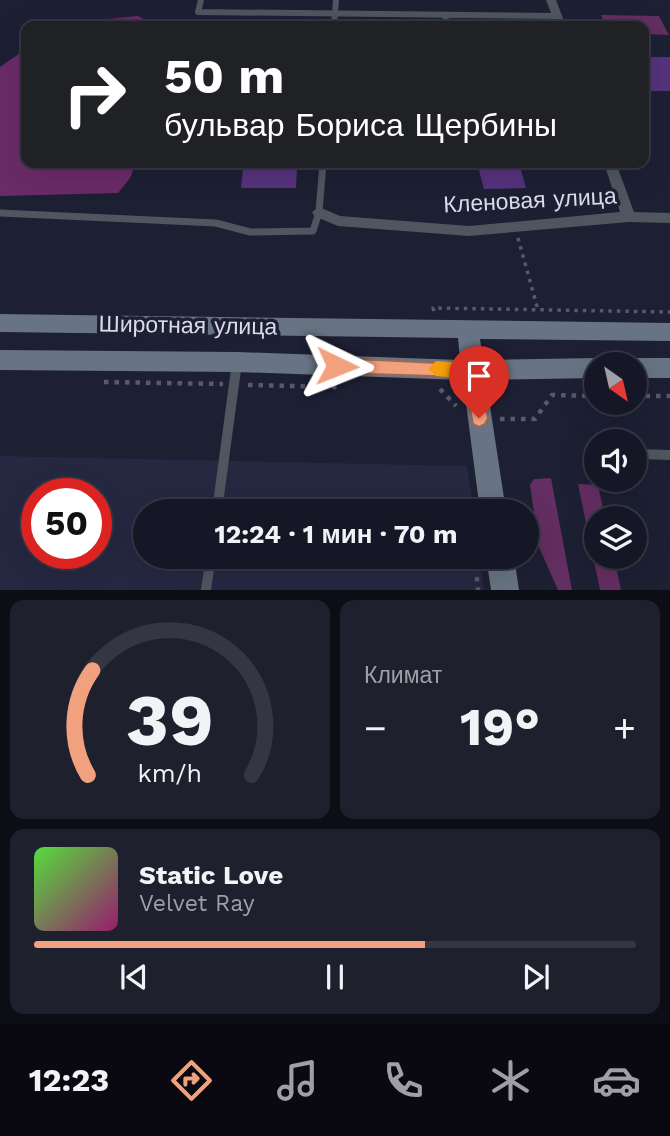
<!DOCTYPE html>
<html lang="ru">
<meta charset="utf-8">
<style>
body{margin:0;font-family:"Work Sans",sans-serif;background:#1f202e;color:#f1f3f6;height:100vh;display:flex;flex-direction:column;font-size:26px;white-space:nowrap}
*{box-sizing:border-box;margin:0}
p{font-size:23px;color:#9e9fa7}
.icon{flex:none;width:38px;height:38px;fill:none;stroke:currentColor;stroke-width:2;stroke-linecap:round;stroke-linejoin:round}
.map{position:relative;height:590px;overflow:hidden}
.side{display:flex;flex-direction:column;gap:10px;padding:10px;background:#0c0d15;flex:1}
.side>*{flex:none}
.top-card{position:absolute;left:21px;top:21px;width:628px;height:147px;border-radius:14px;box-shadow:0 7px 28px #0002,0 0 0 2px #353643;background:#202124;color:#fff;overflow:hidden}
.needle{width:46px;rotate:146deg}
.controls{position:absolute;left:584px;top:352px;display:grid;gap:14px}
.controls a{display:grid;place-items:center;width:63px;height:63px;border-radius:50%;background:#161726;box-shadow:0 7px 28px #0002,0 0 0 2px #353643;font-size:35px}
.speed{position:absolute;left:21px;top:478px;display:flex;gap:14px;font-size:35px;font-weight:700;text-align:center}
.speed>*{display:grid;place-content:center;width:91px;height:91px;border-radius:50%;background:#161726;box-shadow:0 7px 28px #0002,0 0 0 2px #353643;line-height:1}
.speed .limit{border:10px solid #d22;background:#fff;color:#111}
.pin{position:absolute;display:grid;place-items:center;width:60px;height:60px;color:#fff;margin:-72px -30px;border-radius:50% 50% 50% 0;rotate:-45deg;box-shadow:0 0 7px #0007}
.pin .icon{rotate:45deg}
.me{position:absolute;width:77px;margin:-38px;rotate:92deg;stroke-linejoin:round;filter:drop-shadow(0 0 5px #0008)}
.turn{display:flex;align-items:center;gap:24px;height:147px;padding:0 28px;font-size:32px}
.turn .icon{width:91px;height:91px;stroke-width:2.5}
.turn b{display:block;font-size:49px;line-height:60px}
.big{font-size:52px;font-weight:700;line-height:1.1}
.side .tile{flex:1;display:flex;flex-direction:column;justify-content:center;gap:10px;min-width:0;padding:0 24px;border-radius:14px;background:#1f202e}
.side .dial{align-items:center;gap:0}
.dial svg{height:182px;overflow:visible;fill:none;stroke:#353643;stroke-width:7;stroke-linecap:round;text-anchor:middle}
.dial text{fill:#f1f3f6;stroke:none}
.song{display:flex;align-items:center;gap:21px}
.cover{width:84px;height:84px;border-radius:10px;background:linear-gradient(135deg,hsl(110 70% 55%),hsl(320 70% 35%))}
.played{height:7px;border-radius:4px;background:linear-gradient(90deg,#f2a17e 65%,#353643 65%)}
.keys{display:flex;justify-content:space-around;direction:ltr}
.heat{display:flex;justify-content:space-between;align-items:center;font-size:38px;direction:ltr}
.side .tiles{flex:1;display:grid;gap:10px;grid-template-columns:1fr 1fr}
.tile:last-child{grid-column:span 2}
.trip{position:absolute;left:133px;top:499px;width:406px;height:70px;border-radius:35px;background:#161726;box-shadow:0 7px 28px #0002,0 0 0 2px #353643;font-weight:700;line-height:70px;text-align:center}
.menu{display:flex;height:112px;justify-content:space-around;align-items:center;background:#09090f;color:#9e9fa7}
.menu .icon{width:49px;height:49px}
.menu .on{color:#f2a17e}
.menu b{font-size:32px;color:#f1f3f6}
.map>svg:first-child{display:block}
.built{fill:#252841;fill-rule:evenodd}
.green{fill:#632e61}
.forest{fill:#6a2b69}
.building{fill:#56327d}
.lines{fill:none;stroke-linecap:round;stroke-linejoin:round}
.path-far1{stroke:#585a6c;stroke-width:3.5;stroke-dasharray:3.5 5;stroke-linecap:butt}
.path{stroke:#585a6c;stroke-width:4.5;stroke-dasharray:4.5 6;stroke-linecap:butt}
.lane-far2{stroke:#4f565f;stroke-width:6}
.lane-far1{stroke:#4f565f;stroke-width:7}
.lane{stroke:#4f565f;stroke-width:10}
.street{fill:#4f565f;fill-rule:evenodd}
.secondary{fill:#687483;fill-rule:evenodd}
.route{fill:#f2a17e;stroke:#9d6952;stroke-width:2}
.slow{fill:#f59e0b}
.labels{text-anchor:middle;stroke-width:7;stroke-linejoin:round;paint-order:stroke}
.street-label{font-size:23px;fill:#d9dbea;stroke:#1d1f33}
</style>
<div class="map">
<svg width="670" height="590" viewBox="0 0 670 590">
<rect width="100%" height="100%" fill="#1d1f33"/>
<path class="built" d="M 0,456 L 467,466 L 474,511 L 145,511 L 145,556 L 480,557 L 484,590 L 0,590 ZM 37,494 L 96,494 L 96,553 L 37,553 Z"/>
<path class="green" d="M 601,15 L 659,16 L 669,35 L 644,34 L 644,26 L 606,26 Z
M 551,478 L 572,590 L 558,590 L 539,547 L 530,485 L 534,479 Z
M 578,484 L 598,485 L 605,518 L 597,518 L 597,556 L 614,557 L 621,590 L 600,590 Z"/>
<path class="forest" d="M 138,16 L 156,26 L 82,26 L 98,20 Z
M 26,49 L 26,163 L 136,163 L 130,178 L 118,193 L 0,196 L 0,67 Z"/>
<path class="building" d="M 644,57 L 670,57 L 670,91 L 644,91 Z
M 477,163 L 519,163 L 526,188 L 484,189 Z
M 297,167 L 296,188 L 241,188 L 243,168 Z"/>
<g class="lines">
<path class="path-far1" d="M 518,238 L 538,310
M 434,311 L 433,308 L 670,312"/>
<path class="path" d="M 104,382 L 223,384
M 248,385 L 342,387
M 440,389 L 456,406
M 635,396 L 670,396
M 500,419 L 535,419 L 552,395 L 597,396
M 475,556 L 478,590"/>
<path class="lane-far2" d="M 201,0 L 198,12 L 557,16
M 445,15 L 447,26
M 334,26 L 336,0"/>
<path class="lane-far1" d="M 0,213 L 216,223 L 250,232 L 313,231 L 319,212 L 323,163"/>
<path class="lane" d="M 637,454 L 670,455
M 217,511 L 237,362
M 206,590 L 211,556"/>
<path class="street" d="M 546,0 L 556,0 L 566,26 L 556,26 Z
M 604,163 L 616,163 L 634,212 L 670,213 L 670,223 L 629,222 L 469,236 L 338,226 L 314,216 L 312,212 L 319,207 L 340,216 L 469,226 L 620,212 Z"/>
<path class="secondary" d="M 0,314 L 670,323 L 670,341 L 480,339 L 483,360 L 597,358 L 607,364 L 597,364 L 597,378 L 486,380 L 506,511 L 480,511 L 463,380 L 237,372 L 0,370 L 0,350 L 237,352 L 460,360 L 458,338 L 0,332 Z
M 635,358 L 670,358 L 670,378 L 635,378 L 635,364 L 625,364 Z
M 486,556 L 514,556 L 519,590 L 491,590 Z"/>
</g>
<path class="route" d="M 337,358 L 477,365 L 488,418 L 485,424 L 479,427 L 473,424 L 464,377 L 337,373 L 329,366 Z"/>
<path class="slow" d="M 436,361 L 472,364 L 480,372 L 472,379 L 436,376 L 428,369 Z"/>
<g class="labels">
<g class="street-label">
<text transform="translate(530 200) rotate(-3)" y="8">Кленовая улица</text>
<text transform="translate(188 325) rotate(1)" y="8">Широтная улица</text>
</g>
</g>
</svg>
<div class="controls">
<a><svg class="needle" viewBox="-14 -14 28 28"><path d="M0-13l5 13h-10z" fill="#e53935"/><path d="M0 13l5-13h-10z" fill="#9e9fa7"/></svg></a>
<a><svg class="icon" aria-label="sound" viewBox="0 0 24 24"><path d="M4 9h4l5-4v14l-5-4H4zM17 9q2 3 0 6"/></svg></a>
<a><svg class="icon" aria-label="layers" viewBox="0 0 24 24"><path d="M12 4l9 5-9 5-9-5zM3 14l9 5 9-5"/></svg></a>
</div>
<div class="speed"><div class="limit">50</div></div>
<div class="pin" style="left:479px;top:418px;background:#d93025"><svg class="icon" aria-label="arrive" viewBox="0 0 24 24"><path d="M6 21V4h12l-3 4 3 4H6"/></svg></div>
<svg class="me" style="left:337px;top:366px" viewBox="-20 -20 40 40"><path d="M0-17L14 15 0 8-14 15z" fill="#f2a17e" stroke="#fff" stroke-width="4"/></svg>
<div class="trip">12:24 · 1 мин · 70 m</div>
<div class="top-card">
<div class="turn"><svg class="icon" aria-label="right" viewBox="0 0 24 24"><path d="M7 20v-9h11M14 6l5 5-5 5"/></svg><div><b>50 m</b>бульвар Бориса Щербины</div></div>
</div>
</div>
<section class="side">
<div class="tiles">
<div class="tile dial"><svg viewBox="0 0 100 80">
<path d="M14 69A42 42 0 1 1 86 69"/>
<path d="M14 69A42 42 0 0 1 16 23" stroke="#f2a17e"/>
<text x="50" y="56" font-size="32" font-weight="700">39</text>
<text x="50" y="72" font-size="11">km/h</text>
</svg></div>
<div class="tile"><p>Климат</p>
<div class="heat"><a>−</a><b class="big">19°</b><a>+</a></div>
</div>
<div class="tile">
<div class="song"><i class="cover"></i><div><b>Static Love</b><p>Velvet Ray</p></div></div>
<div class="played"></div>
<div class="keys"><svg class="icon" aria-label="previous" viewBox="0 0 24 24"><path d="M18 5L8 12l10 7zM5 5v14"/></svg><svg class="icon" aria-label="pause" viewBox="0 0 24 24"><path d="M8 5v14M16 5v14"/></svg><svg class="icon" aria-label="next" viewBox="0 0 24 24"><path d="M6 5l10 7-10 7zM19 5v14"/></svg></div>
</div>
</div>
</section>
<nav class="menu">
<b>12:23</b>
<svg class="icon on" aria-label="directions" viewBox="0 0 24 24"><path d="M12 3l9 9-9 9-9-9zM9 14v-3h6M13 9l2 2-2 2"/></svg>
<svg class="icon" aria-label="music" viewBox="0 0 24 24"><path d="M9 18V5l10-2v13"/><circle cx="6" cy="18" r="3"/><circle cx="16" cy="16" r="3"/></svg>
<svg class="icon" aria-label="phone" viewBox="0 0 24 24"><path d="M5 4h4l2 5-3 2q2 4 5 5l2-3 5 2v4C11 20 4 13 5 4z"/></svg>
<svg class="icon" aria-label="climate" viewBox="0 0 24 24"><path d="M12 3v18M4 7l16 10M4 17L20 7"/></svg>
<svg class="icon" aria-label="car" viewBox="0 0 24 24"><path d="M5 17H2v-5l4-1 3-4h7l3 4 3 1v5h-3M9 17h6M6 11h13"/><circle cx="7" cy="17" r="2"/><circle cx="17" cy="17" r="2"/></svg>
</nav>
